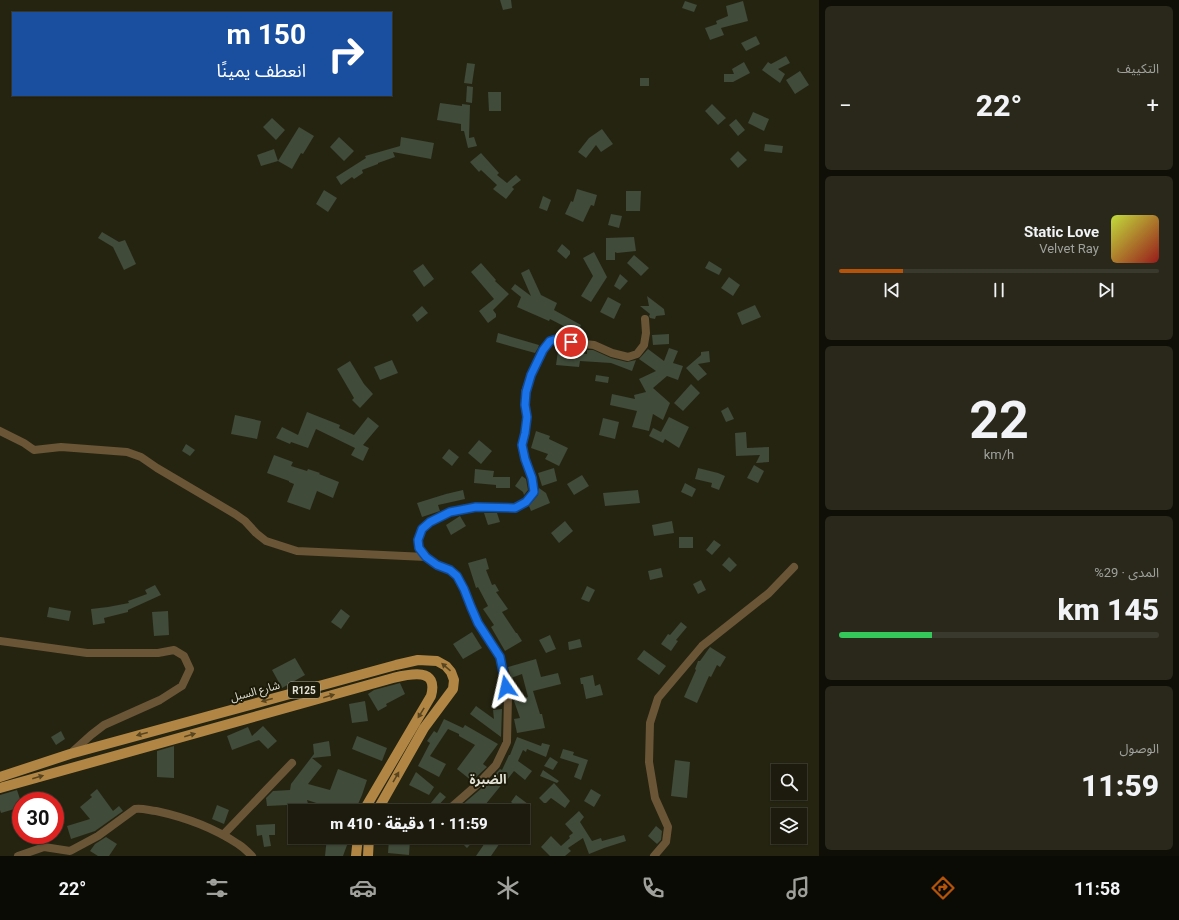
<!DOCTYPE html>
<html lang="ar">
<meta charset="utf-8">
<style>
body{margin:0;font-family:Roboto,"Noto Sans Arabic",sans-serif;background:#29281b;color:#f1f3f6;direction:rtl;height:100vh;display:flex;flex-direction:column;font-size:15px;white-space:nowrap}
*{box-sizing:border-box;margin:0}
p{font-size:13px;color:#a0a19d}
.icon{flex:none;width:22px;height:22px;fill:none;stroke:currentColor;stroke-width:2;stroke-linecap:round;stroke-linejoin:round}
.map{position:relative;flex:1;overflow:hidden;direction:ltr}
.drawer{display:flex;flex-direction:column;gap:6px;padding:6px;background:#0f0f07;width:360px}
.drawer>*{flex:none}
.top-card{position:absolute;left:12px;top:12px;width:380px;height:84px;border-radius:0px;box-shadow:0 1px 3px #0004,0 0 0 1px #3a392e;direction:rtl;background:#1a4fa0;color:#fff;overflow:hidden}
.buttons{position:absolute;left:771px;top:764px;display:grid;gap:8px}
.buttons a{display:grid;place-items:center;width:36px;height:36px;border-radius:0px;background:#1c1b0d;box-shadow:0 1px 3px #0004,0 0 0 1px #3a392e;font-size:20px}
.speed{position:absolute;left:12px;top:792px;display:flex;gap:8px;font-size:20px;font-weight:700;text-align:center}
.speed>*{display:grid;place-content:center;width:52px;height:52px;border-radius:50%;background:#1c1b0d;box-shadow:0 1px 3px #0004,0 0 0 1px #3a392e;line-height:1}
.speed .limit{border:6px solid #d22;background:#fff;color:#111}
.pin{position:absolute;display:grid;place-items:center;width:34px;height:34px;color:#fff;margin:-17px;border:2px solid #fff;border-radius:50%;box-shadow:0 1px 4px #0007}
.me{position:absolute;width:44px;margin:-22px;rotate:349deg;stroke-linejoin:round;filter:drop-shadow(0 0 3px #0008)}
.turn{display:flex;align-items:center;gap:14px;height:84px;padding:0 20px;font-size:18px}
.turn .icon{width:52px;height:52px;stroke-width:2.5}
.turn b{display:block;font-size:28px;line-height:34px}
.big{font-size:30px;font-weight:800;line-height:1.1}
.drawer .tile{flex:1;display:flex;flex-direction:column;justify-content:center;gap:6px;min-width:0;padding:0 14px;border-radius:6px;background:#29281b}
.drawer .dial{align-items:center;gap:0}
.dial b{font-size:52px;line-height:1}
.song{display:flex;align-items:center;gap:12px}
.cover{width:48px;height:48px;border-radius:6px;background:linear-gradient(135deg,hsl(70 70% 55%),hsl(0 70% 35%))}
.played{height:4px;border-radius:2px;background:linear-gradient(90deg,#b45309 20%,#3a392e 20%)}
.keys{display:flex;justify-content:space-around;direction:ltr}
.heat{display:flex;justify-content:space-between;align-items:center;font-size:22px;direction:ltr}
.charge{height:6px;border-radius:3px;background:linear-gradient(90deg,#34c759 29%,#3a392e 0)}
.trip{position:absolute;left:288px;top:804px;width:242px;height:40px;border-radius:0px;background:#1c1b0d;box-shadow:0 1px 3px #0004,0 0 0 1px #3a392e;font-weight:800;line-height:40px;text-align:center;direction:rtl}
.dock{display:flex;height:64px;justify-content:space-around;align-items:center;background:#0b0b05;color:#a0a19d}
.dock .icon{width:28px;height:28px}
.dock .active{color:#b45309}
.dock b{font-size:18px;color:#f1f3f6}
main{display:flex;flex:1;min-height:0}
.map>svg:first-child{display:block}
.building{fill:#404b39}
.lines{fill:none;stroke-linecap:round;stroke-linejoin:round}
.street{stroke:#6a5537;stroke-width:8}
.primary{stroke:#b18644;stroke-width:10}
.oneway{fill:#584520}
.route-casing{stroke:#114b97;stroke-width:10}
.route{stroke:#1a73e8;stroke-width:7}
.labels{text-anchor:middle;stroke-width:4;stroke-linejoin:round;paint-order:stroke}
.shield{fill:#1c1a08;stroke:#a6a597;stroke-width:1}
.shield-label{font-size:10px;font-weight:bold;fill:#e1e0d4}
.street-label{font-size:11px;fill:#e1e0d4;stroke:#1c1a08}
.quarter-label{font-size:13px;font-weight:bold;fill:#e1e0d4;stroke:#1c1a08}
</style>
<main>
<section class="drawer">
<div class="tile"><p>التكييف</p>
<div class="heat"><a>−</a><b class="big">22°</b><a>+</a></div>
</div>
<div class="tile">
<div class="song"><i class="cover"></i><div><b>Static Love</b><p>Velvet Ray</p></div></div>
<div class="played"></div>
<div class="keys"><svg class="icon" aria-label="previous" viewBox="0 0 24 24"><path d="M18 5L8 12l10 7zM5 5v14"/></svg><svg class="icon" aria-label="pause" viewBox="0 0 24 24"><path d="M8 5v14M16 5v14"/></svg><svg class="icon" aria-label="next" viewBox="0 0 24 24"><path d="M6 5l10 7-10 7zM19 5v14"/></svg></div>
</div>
<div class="tile dial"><b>22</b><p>km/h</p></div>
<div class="tile"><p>المدى · 29%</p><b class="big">145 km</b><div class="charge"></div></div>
<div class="tile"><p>الوصول</p><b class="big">11:59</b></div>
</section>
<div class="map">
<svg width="819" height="856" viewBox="0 0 819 856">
<rect width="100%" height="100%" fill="#252411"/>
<path class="building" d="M 500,0 L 511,0 L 512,8 L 503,10 Z
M 685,1 L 697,5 L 694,12 L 682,8 Z
M 743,1 L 748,21 L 721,28 L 724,35 L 710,40 L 705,28 L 717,24 L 716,21 L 728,16 L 726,6 Z
M 756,36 L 760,44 L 746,51 L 741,43 Z
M 786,56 L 790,63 L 778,69 L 785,74 L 780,83 L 762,70 L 768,62 L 771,64 Z
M 744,62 L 750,73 L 733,82 L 724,82 L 724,74 L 734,74 L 732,69 Z
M 467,63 L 475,64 L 472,84 L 464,83 Z
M 800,71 L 809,85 L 795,94 L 786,80 Z
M 640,78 L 649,78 L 649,86 L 640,86 Z
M 467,86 L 473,87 L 472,103 L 466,102 Z
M 488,92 L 501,92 L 501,111 L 489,111 Z
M 440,103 L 462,106 L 462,104 L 470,105 L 469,138 L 474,137 L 477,146 L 468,148 L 464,131 L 461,131 L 461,124 L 437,120 Z
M 712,104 L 726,118 L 718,125 L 705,111 Z
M 753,112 L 769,119 L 764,131 L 748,123 Z
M 272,118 L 285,130 L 276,140 L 263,127 Z
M 736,119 L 745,130 L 738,136 L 729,125 Z
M 299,127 L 314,136 L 303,154 L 301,153 L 292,169 L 278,161 Z
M 602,129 L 613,144 L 601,152 L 596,145 L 586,158 L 578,152 L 589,138 Z
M 339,137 L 354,151 L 344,161 L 330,147 Z
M 401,137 L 434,143 L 431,159 L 393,152 L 395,157 L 378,163 L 378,164 L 362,170 L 363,173 L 354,179 L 352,177 L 341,185 L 336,177 L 366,158 L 365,156 L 400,146 Z
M 765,144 L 783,146 L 782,153 L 764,151 Z
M 274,149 L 278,161 L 261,166 L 257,155 Z
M 738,151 L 747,160 L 738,168 L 730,159 Z
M 481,153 L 499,173 L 497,175 L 507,183 L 516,175 L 521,180 L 512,187 L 514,189 L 506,199 L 493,189 L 497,185 L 481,170 L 479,172 L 470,162 Z
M 577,189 L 597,195 L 594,206 L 591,205 L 583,222 L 565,214 L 571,201 L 573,202 Z
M 324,190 L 337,198 L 328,212 L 316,204 Z
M 626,191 L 641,191 L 640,211 L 626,211 Z
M 543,196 L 551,200 L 547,211 L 539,208 Z
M 611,214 L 622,216 L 619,228 L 608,225 Z
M 102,232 L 119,242 L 125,240 L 136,264 L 124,270 L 113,247 L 98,238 Z
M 634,237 L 636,251 L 617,253 L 615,252 L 615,260 L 606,260 L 606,238 Z
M 562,244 L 570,251 L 570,254 L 566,259 L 557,251 Z
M 594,252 L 607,277 L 591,302 L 581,296 L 593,276 L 583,258 Z
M 634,255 L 649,268 L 641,276 L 627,263 Z
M 709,261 L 722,269 L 719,275 L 705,268 Z
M 481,263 L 496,280 L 495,281 L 509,294 L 493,310 L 496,314 L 496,317 L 488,323 L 479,311 L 494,299 L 471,272 Z
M 423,264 L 434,279 L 424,287 L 413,271 Z
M 529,269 L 541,295 L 557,303 L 554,310 L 581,325 L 577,333 L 550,319 L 549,321 L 517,307 L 521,297 L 511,289 L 515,284 L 531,296 L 521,273 Z
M 620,274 L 628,281 L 620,290 L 614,286 Z
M 729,277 L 740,285 L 733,296 L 721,288 Z
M 647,296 L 664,309 L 665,315 L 656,316 L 655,319 L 650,318 L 649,316 L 650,314 L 640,306 L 649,306 Z
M 608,297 L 621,304 L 614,319 L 600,312 Z
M 755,305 L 761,317 L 742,325 L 737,313 Z
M 422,306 L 428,313 L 417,322 L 412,315 Z
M 498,333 L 539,345 L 538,348 L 535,353 L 496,342 Z
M 669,334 L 669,344 L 653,345 L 652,335 Z
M 669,348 L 678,351 L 673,363 L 683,366 L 678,380 L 667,376 L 653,388 L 670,403 L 663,420 L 653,414 L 649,431 L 632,427 L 637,411 L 610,405 L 612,394 L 635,399 L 634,395 L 646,392 L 639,379 L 656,371 L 639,359 L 648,349 L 664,361 Z
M 587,350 L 593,350 L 611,358 L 627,362 L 636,360 L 632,371 L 611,363 L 580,361 L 579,367 L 556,365 L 558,351 L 587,354 Z
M 709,351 L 710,362 L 698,364 L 707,374 L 698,381 L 686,368 L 701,355 L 701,352 Z
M 392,360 L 398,373 L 380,380 L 374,367 Z
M 350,361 L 364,384 L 373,394 L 360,408 L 352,400 L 354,398 L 337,369 Z
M 596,375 L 609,377 L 608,383 L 595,381 Z
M 691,384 L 700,393 L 683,411 L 674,403 Z
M 728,407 L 734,419 L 726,422 L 721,411 Z
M 307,412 L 340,425 L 339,428 L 354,435 L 368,417 L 379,426 L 363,445 L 369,448 L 363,461 L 351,455 L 355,448 L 316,429 L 308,448 L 291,442 L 290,444 L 276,438 L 282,427 L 298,435 Z
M 235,415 L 261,421 L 257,439 L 231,434 Z
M 669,417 L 689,427 L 679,448 L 665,439 L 663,443 L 649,436 L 653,428 L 661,432 Z
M 603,418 L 619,422 L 615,439 L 599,435 Z
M 536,431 L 550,436 L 549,439 L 568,448 L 559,466 L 545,459 L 548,454 L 531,448 Z
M 746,432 L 747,448 L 769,447 L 769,462 L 756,463 L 760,455 L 736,456 L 735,433 Z
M 479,440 L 492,451 L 481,464 L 468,453 Z
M 186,444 L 195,450 L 190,456 L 182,451 Z
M 449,449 L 459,457 L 452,466 L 442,458 Z
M 274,455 L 293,462 L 291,466 L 307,471 L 308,469 L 320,473 L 319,474 L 339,482 L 333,498 L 317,491 L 310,510 L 287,502 L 294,484 L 289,482 L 289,481 L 267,473 Z
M 754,465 L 764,471 L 758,483 L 747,478 Z
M 554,468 L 557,481 L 542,486 L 538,473 Z
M 698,468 L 718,473 L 725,476 L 719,490 L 711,487 L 712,483 L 695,479 Z
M 475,469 L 494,471 L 493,477 L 510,477 L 510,488 L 496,488 L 496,485 L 474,483 Z
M 582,475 L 589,486 L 574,495 L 567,484 Z
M 522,476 L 526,479 L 528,490 L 524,495 L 523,492 L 515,486 Z
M 685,483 L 696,489 L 692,497 L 681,492 Z
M 539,488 L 546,493 L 550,503 L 531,511 L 529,506 L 538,495 Z
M 463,490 L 465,499 L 438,505 L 440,511 L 422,517 L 417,503 L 446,494 Z
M 638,490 L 640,503 L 605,506 L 603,493 Z
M 484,513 L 497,513 L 500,522 L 488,525 Z
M 460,516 L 466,526 L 451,535 L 446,525 Z
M 565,521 L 573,531 L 559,543 L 551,533 Z
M 672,521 L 674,533 L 654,536 L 652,525 Z
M 679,537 L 693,537 L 693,548 L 679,548 Z
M 714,540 L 721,545 L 712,555 L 706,550 Z
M 729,557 L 737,565 L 730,572 L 722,565 Z
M 486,558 L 489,569 L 486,570 L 492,585 L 495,584 L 499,591 L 496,592 L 508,609 L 502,612 L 516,633 L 517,633 L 522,641 L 505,651 L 491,627 L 494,625 L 483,609 L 488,606 L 478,587 L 476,588 L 468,563 Z
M 661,568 L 663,577 L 650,580 L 648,571 Z
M 701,580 L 706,590 L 698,594 L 693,584 Z
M 155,585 L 161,595 L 128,610 L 128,612 L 104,618 L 105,623 L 93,625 L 91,609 L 108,607 L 129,603 L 128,601 L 147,594 L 145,590 Z
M 587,586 L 595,590 L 589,602 L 581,599 Z
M 49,607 L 71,611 L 69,621 L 47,617 Z
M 341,609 L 350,616 L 341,629 L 331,622 Z
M 168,611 L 169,635 L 154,636 L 152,612 Z
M 681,622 L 687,627 L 676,640 L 678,641 L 671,651 L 661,644 L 668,634 L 670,635 Z
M 472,632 L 482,648 L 463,659 L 453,644 Z
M 550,635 L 556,649 L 546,653 L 539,640 Z
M 580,639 L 582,647 L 569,650 L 568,642 Z
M 710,647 L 726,657 L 720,667 L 717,665 L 711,677 L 709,676 L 697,703 L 684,697 L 696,670 L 695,669 L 698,661 L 700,661 Z
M 644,650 L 666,666 L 659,675 L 637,659 Z
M 295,658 L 305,675 L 282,688 L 272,670 Z
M 536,659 L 541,677 L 558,673 L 561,684 L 533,691 L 540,714 L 542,714 L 545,728 L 517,733 L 514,719 L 520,718 L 514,701 L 528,697 L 522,674 L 511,678 L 508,667 Z
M 593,675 L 595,686 L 600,684 L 603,695 L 586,699 L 583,684 L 581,684 L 580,678 Z
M 400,683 L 405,694 L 386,704 L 387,706 L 378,711 L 368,694 L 374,690 Z
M 365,701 L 368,721 L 352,723 L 349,704 Z
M 476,706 L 494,719 L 493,710 L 502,709 L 501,737 L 470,714 Z
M 444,719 L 463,728 L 465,725 L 498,744 L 483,764 L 487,767 L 472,781 L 457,769 L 475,745 L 459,736 L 459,734 L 448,729 L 430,756 L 446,764 L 439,777 L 418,766 L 430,743 L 427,741 L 434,731 L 437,733 Z
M 263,726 L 277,741 L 268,749 L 259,740 L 232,750 L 227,736 L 248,727 L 252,736 Z
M 61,731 L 65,739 L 56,745 L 51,737 Z
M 357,736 L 387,748 L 382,761 L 352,749 Z
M 517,737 L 541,746 L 542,743 L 550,745 L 546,757 L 527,749 L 526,752 L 523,750 L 518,761 L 532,771 L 525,780 L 514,771 L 504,784 L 503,783 L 485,805 L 492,811 L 455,811 L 483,787 L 500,769 L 502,770 L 509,755 L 510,755 Z
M 329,741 L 331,756 L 312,758 L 322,766 L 308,784 L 330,790 L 338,769 L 367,780 L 362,795 L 355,811 L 328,811 L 329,807 L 307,800 L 310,811 L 295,811 L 295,824 L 294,824 L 287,805 L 267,806 L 266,798 L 273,791 L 290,790 L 291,784 L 314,754 L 313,744 Z
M 174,746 L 174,778 L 157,777 L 157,751 Z
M 563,749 L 574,752 L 573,755 L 588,760 L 581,780 L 574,777 L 579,764 L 560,758 Z
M 550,757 L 558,762 L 553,770 L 544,766 Z
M 675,760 L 690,762 L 687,798 L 671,796 Z
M 543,770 L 559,781 L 557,783 L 540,776 Z
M 416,772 L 434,787 L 429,795 L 409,785 Z
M 554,783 L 570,801 L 565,808 L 551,798 L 546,803 L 544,803 L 539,798 Z
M 97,789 L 113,811 L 119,806 L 123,811 L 95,831 L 71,839 L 67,826 L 90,819 L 80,807 L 92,797 L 90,795 Z
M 591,789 L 601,795 L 594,807 L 584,801 Z
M 17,790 L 21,802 L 21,807 L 1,813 L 0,810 L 0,795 Z
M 440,792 L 446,797 L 436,808 L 430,804 Z
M 516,795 L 528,804 L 523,811 L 511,802 Z
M 217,805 L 229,810 L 224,824 L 212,819 Z
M 579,811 L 584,817 L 580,822 L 592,841 L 601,838 L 602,841 L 624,835 L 626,841 L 604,848 L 589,854 L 583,838 L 568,848 L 571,851 L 565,856 L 550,856 L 541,847 L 551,836 L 561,846 L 570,838 L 569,836 L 573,833 L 565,824 Z
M 275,824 L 275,835 L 269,835 L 271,846 L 264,847 L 262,835 L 257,836 L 256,825 Z
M 656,826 L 662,831 L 661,840 L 657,844 L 648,836 Z
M 106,837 L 117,844 L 109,856 L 98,856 L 90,851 L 95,844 Z
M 327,837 L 350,837 L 343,856 L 325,856 Z
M 456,837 L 477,837 L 467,848 Z
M 489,837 L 504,837 L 491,856 L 476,856 Z
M 389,839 L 410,840 L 409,855 L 388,853 Z"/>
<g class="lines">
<path class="street" d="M 0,431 L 24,443 L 34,450 L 61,447 L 127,452 L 141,457 L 157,468 L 235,514 L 245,521 L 256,533 L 266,541 L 297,551 L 426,557
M 0,641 L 87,653 L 158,653 L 174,650 L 184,656 L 190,669 L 182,686 L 160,700 L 104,725 L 91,735 L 70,754
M 447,811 L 479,783 L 496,765 L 507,742 L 508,696 L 500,657 L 478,623 L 471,607 L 464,589 L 457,576 L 450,570 L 437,565 L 426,557 L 419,548 L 418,540 L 422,529 L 430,522 L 450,512 L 476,507 L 515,508 L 526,502 L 534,492 L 532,478 L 525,459 L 522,445 L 525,433 L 527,417 L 525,405 L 525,392 L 531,375 L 543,350 L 550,341 L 557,339 L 585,344 L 594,345 L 612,353 L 628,357 L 637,354 L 644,345 L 646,333 L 645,319
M 223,835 L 292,763
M 18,856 L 44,847 L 70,851 L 98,836 L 135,809 C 142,808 148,810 156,811 C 184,817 214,828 238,844 C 243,847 248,852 252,856
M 654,856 L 666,842 L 668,827 L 655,798 L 649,762 L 650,723 L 658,698 L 702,646 L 769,593 L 794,567"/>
<path class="primary" d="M 0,777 L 70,754 L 396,665 L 418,660 L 437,661 L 446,666 L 451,672 L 454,680 L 453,689 L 424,728 L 377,811
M 0,788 L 393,678 C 410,674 439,667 431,696 L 367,805 L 365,811
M 356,856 L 358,837
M 368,856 L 369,837"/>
</g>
<defs><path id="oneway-solid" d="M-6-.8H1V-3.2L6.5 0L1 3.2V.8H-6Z"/></defs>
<g class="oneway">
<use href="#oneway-solid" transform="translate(446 667) rotate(-139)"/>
<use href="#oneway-solid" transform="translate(329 696) rotate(-16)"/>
<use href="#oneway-solid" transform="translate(267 700) rotate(165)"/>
<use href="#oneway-solid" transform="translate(421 713) rotate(122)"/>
<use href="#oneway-solid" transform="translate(142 734) rotate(165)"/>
<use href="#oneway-solid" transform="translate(190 735) rotate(-16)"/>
<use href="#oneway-solid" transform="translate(38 777) rotate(-16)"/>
<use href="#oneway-solid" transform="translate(396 777) rotate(-60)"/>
</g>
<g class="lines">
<g class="route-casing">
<path id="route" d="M 506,687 L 500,657 L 478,623 L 471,607 L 464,589 L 457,576 L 450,570 L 437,565 L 426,557 L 419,548 L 418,540 L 422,529 L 430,522 L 450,512 L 476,507 L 515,508 L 526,502 L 534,492 L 532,478 L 525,459 L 522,445 L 525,433 L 527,417 L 525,405 L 526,392 L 531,375 L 543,350 L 550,341 L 557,339 L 571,342"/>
</g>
<use href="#route" class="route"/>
</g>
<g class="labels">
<rect class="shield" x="288" y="682" width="32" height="16" rx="3"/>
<g class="shield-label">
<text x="304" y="694">R125</text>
</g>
<g class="street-label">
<text transform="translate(255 691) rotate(-15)" y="4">شارع السبل</text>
</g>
<g class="quarter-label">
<text x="488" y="784">الضبرة</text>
</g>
</g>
</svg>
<div class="buttons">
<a><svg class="icon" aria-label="search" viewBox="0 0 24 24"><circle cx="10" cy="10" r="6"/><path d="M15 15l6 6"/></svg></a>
<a><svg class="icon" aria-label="layers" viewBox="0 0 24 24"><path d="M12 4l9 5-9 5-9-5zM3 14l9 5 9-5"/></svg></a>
</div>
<div class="speed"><div class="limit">30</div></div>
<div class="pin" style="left:571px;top:342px;background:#d93025"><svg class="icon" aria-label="arrive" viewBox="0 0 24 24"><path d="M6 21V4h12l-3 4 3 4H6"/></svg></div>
<svg class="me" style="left:506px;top:687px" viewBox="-20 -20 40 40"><path d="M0-17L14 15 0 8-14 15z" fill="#1a73e8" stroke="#fff" stroke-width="4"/></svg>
<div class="trip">11:59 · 1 دقيقة · 410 m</div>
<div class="top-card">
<div class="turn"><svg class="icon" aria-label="right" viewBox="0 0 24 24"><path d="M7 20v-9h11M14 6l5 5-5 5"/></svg><div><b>150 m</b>انعطف يمينًا</div></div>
</div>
</div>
</main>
<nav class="dock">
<b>11:58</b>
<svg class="icon active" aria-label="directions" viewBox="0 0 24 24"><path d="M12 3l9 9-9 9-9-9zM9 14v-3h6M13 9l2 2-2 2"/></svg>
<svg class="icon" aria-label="music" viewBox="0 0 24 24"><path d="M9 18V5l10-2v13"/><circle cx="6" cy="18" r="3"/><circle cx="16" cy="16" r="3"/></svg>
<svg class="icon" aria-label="phone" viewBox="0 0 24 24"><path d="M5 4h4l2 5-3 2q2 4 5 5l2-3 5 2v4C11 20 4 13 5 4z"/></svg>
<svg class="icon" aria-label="climate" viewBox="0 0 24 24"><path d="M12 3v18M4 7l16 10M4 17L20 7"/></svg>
<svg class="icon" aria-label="car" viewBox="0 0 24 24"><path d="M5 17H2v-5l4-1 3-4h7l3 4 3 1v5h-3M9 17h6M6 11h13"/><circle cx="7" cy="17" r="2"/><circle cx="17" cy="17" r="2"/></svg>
<svg class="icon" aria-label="filters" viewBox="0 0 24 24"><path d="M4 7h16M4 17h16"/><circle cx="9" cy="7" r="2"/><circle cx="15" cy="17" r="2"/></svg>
<b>22°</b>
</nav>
